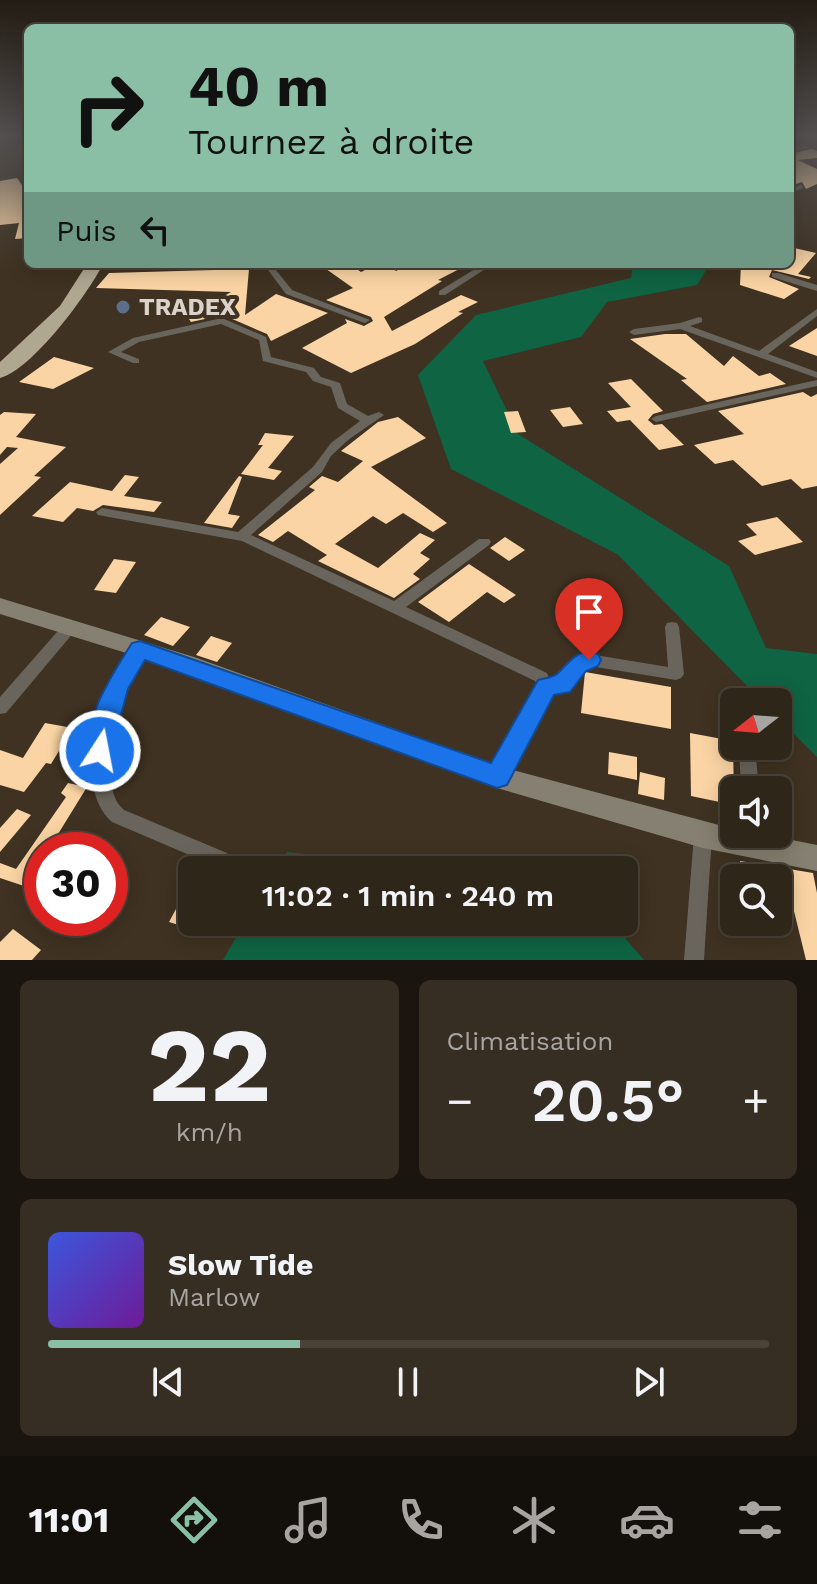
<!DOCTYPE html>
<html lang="fr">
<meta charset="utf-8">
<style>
body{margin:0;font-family:"Work Sans",sans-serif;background:#372e23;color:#f1f3f6;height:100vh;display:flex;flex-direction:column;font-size:30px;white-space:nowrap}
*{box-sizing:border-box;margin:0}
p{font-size:26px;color:#a7a5a2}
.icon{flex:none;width:44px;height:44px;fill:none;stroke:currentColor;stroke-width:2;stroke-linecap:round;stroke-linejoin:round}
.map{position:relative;height:960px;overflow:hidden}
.details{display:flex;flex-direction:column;gap:20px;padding:20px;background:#1a150e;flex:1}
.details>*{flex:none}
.top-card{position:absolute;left:24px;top:24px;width:770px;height:244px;border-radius:12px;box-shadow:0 4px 20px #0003,0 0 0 2px #4a4339;background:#8abfa5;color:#111;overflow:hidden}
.needle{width:52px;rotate:253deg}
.tools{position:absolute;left:720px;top:688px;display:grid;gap:16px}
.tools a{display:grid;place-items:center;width:72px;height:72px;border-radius:12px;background:#2f261a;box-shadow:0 4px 20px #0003,0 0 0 2px #4a4339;font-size:40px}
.speed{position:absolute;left:24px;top:832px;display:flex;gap:16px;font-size:40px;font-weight:700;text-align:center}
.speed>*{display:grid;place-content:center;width:104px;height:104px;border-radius:50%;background:#2f261a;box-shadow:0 4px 20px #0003,0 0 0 2px #4a4339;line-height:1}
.speed .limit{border:12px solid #d22;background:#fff;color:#111}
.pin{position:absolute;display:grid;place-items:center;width:68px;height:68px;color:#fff;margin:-82px -34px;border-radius:50% 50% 50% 0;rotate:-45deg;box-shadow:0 0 8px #0007}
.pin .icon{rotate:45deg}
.me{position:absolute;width:88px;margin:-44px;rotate:11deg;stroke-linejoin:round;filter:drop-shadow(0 0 6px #0008)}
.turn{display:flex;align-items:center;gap:28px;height:168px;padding:0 32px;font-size:36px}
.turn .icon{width:104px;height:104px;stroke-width:2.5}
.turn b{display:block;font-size:56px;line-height:68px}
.then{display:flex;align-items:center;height:76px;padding:0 32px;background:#0003;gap:16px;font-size:30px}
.big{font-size:60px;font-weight:600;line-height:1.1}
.details .tile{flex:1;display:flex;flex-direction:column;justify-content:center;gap:12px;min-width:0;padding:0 28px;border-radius:12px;background:#372e23}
.details .dial{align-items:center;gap:0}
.dial b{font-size:104px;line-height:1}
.song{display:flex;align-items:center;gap:24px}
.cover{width:96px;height:96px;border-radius:12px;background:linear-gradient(135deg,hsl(230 70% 55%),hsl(280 70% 35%))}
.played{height:8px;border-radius:4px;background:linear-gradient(90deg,#8abfa5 35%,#4a4339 35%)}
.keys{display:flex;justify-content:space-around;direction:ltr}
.heat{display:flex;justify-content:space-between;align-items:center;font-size:44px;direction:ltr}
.details .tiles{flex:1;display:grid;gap:20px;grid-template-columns:1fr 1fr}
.tile:last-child{grid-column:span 2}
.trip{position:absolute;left:178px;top:856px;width:460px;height:80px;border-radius:12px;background:#2f261a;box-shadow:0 4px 20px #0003,0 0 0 2px #4a4339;font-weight:600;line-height:80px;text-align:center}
.dock{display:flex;height:128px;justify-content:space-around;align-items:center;background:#130f0a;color:#a7a5a2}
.dock .icon{width:56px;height:56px}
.dock .on{color:#8abfa5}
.dock b{font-size:36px;color:#f1f3f6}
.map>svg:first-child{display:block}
.green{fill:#0f6443}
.building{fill:#fad4a4}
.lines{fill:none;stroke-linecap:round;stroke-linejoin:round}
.street{fill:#69655c;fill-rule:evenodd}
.secondary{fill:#868072;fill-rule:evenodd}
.highway{fill:#b0a791;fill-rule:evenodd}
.route{fill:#1a73e8;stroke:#114b97;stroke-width:2}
.service-dot{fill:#5c6f8a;stroke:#3f3222;stroke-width:3}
.labels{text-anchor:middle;stroke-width:8;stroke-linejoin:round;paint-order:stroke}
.far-poi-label{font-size:24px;font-weight:bold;fill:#dbd3c9;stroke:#3f3222;text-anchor:start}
</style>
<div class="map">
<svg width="817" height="960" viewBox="0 0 817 960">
<rect width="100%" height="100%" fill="#3f3222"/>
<path class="green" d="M 633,264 L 710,264 L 697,285 L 607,302 L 581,337 L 483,361 L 518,434 L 729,566 L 766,648 L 817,654 L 817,757 L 778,718 L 778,702 L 763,702 L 617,554 L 451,469 L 418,375 L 476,315 L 631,278 Z
M 287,852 L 448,870 L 276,870 Z
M 245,922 L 611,922 L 644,960 L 223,960 Z"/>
<path class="building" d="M 812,149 L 817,151 L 817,158 L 798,160 L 817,169 L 817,184 L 806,189 L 802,182 L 790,186 L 790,154 Z
M 17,178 L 28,194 L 28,238 L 15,239 L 19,223 L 0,225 L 0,181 Z
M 790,247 L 816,253 L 798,274 L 811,277 L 809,279 L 772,270 L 769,277 L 799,289 L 784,299 L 740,285 L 741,264 L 790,264 Z
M 319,264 L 350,264 L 361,272 L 377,264 L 397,271 L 398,264 L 469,264 L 438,280 L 442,281 L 384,317 L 392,331 L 461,295 L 478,302 L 458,312 L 463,313 L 415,344 L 351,373 L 302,348 L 347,323 L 345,319 L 364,326 L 373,321 L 371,317 L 326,300 L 353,288 Z
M 249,269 L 245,315 L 276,294 L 328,313 L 271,341 L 267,334 L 223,315 L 191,322 L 189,319 L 224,311 L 207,306 L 231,292 L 96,288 L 109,273 Z
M 817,328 L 817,356 L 789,346 Z
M 665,334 L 686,334 L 724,366 L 733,356 L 759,376 L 770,373 L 786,384 L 707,402 L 681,380 L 687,379 L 630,339 Z
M 54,357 L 94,368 L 53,389 L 19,382 Z
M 631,379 L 663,411 L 653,414 L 648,420 L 654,425 L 662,424 L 684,445 L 659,450 L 630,420 L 617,422 L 607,411 L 631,407 L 608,383 Z
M 803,392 L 811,397 L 817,394 L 817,486 L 802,489 L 791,479 L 762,486 L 733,460 L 715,464 L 694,445 L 744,434 L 718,411 Z
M 570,407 L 583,424 L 563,427 L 550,410 Z
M 518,411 L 526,432 L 511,433 L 504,412 Z
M 4,412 L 36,414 L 16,437 L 66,447 L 34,476 L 41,477 L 0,515 L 0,464 L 18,448 L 7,447 L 0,455 L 0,415 Z
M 398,417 L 426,438 L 371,467 L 447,523 L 433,532 L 403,513 L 386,524 L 373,516 L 335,544 L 378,568 L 420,533 L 435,540 L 420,553 L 430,559 L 413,574 L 420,579 L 394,598 L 318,561 L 327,555 L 288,531 L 273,542 L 258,535 L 315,490 L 309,487 L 322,476 L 338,482 L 363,461 L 341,451 L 378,422 Z
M 265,433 L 294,436 L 268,468 L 282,471 L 274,480 L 241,474 L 263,445 L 258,445 Z
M 125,475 L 139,477 L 124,496 L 162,502 L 154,512 L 103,505 L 93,511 L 77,508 L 63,522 L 32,516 L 70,482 L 112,491 Z
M 239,476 L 242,477 L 228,514 L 240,516 L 232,528 L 204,523 Z
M 777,517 L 803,542 L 755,555 L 738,541 L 757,535 L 746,524 Z
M 505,537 L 525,550 L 509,561 L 490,548 Z
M 114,559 L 136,562 L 116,593 L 94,590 Z
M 469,564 L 516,595 L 504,603 L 487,592 L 449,622 L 418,602 Z
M 161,617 L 190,627 L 173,646 L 144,635 Z
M 211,636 L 232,643 L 217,662 L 196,655 Z
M 585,672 L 671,687 L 671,729 L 581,713 Z
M 45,723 L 73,728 L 51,764 L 46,763 L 24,792 L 0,785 L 0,750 L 23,758 Z
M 690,733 L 733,741 L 734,805 L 691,796 Z
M 609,752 L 637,757 L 637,780 L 608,774 Z
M 640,772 L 665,778 L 664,800 L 638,794 Z
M 68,783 L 87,787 L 55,839 L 82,847 L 81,850 L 42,850 L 42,872 L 30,888 L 0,878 L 0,863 L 16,869 L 66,797 L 61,793 Z
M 17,809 L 31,815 L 0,852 L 0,828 Z
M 740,861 L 813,873 L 817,893 L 817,960 L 806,960 L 791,899 L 778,897 L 778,878 L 742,878 Z
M 192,879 L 192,914 L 185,927 L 169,922 Z
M 13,929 L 41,950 L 32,960 L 0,960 L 0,942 Z"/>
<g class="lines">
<path class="street" d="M 790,147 L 806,146 L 809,148 L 790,151 Z
M 801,185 L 803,186 L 803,188 L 790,193 L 790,189 Z
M 162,264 L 271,264 L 292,290 L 370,320 L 365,323 L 362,322 L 286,294 L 265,266 L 94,270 L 90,268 L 94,266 Z
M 478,264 L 488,264 L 490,266 L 445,295 L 439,295 L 439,291 L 480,266 Z
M 772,273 L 778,273 L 817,285 L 817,291 L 772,277 Z
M 817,309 L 817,316 L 768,354 L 817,372 L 817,378 L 680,329 L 634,335 L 629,332 L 634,329 L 680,323 L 699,317 L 702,318 L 702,322 L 690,326 L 759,351 Z
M 222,318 L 266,337 L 271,357 L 314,368 L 321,377 L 340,383 L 347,404 L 368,416 L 379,412 L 384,415 L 348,440 L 331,456 L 322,472 L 251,535 L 394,601 L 479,539 L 489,539 L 491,542 L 489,545 L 406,607 L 547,673 L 550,680 L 556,680 L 572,661 L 589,654 L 668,667 L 665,627 L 667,623 L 672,622 L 677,623 L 679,627 L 684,674 L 681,678 L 676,680 L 590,666 L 582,669 L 567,689 L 551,692 L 503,782 L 497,784 L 491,782 L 488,777 L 538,687 L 535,681 L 242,541 L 98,515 L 96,512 L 102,508 L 238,532 L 313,467 L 331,443 L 360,421 L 338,408 L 331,387 L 313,381 L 306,372 L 263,361 L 259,340 L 221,324 L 139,342 L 121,352 L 139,359 L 139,363 L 133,363 L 108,352 L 133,338 Z
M 817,380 L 817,386 L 656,422 L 651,419 L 656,416 Z
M 69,623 L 74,624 L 76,628 L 74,632 L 6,713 L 0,714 L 0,697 L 64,624 Z
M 140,643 L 145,645 L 148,649 C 122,692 106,723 111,776 C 112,790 113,800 124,810 L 227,853 L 229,859 L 227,865 L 220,868 L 112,822 C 73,788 99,704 120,667 C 125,658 130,647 140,643 Z
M 739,746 L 755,746 L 759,790 L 741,790 Z
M 703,827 L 710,829 L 712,835 L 704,960 L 684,960 L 694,835 L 696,829 Z"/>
<path class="secondary" d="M 0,598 L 194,657 L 498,766 L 734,829 L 734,834 L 762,834 L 817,845 L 817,871 L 703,848 L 497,788 L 178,669 L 0,614 Z"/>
<path class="highway" d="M 87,264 L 103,264 C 88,294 32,370 0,378 L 0,362 L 60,306 Z"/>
</g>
<linearGradient id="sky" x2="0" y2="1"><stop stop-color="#231c13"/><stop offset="0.5" stop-color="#524f4f"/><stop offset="1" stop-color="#524f4f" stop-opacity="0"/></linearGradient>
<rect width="817" height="272" fill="url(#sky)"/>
<path class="route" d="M 140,641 L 491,763 L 538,680 C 544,678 552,678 557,674 C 570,662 577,647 598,654 L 601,660 L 598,666 L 586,671 L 570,692 L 554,695 L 507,785 L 497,788 L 145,660 L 128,689 L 109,759 L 100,762 L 91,759 C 76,729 116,668 132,643 Z"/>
<circle class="service-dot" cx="123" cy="307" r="8"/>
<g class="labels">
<g class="far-poi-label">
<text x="139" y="315">TRADEX</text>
</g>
</g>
</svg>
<div class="tools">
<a><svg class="needle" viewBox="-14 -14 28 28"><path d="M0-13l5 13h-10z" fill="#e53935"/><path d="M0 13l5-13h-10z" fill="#a7a5a2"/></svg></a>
<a><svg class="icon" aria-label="sound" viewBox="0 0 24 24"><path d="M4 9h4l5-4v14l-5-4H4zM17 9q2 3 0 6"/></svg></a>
<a><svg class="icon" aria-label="search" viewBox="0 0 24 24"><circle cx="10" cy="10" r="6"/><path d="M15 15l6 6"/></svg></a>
</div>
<div class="speed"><div class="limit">30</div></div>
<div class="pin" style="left:589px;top:660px;background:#d93025"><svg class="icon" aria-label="arrive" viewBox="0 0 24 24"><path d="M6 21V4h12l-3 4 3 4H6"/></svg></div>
<svg class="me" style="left:100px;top:751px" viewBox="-20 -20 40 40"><circle r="17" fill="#1a73e8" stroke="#fff" stroke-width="3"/><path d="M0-11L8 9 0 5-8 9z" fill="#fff"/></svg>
<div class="trip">11:02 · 1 min · 240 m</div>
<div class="top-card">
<div class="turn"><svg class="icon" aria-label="right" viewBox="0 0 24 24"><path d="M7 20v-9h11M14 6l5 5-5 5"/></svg><div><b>40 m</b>Tournez à droite</div></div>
<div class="then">Puis<svg class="icon" aria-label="left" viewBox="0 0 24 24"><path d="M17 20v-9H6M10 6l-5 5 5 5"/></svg></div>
</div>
</div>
<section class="details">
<div class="tiles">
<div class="tile dial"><b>22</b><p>km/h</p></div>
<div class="tile"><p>Climatisation</p>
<div class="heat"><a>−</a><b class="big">20.5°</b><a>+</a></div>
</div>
<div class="tile">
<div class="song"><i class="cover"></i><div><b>Slow Tide</b><p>Marlow</p></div></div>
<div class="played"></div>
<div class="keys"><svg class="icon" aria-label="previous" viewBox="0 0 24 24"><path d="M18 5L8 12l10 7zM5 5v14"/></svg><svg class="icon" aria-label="pause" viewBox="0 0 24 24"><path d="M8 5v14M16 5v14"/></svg><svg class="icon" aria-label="next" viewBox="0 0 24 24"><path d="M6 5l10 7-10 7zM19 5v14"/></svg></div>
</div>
</div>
</section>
<nav class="dock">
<b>11:01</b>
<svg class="icon on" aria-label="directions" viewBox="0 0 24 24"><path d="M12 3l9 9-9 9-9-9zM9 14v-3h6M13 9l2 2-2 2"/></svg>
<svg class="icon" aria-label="music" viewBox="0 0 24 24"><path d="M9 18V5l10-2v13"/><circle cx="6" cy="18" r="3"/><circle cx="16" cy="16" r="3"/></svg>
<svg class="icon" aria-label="phone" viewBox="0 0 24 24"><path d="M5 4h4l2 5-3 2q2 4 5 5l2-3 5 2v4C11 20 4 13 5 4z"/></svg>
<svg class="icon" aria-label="climate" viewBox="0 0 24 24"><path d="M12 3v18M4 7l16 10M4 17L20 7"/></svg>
<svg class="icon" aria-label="car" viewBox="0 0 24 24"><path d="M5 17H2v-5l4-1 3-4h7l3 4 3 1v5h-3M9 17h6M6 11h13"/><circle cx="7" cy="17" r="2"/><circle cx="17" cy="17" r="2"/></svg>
<svg class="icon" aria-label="filters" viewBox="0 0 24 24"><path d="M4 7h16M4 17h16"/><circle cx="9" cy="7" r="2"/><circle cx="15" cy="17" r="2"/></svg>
</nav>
